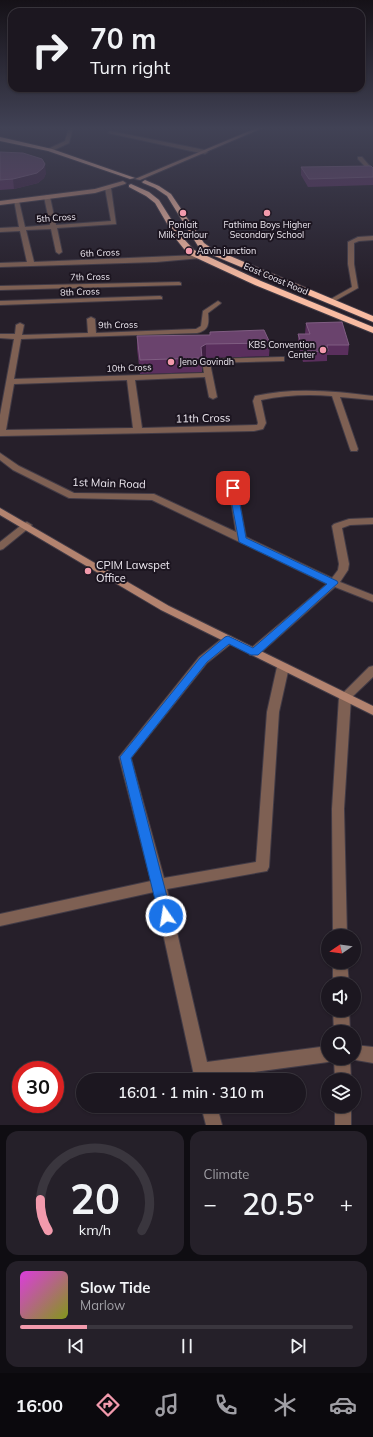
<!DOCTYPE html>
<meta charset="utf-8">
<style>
body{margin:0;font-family:Mulish,sans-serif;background:#252029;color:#f1f3f6;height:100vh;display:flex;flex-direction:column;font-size:15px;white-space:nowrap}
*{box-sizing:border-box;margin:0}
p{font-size:13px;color:#a09fa5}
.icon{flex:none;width:22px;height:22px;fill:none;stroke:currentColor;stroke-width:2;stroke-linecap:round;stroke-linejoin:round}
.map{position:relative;height:1125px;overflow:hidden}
.drawer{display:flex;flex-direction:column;gap:6px;padding:6px;background:#0f0d12;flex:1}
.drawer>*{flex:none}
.hud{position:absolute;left:8px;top:8px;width:357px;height:84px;border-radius:12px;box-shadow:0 1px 3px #0004,0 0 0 1px #3a363e;background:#1c1720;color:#f1f3f6;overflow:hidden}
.needle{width:26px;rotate:257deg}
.fabs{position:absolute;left:321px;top:929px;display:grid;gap:8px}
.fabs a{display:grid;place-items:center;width:40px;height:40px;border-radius:50%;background:#1c1720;box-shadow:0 1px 3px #0004,0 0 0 1px #3a363e;font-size:20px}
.speed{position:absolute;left:12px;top:1061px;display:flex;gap:8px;font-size:20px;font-weight:700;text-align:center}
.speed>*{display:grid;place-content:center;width:52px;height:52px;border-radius:50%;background:#1c1720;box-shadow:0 1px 3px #0004,0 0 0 1px #3a363e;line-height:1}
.speed .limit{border:6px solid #d22;background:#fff;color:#111}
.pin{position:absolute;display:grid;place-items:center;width:34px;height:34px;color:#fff;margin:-17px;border-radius:8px;box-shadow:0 2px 6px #0006}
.me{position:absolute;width:44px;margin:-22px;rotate:347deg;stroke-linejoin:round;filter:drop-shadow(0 0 3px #0008)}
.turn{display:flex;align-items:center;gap:14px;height:84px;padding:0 16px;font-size:18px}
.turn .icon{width:52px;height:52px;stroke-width:2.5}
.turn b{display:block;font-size:28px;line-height:34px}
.big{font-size:30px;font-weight:600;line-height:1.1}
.drawer .card{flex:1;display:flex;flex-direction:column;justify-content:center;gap:6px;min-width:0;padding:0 14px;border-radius:12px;background:#252029}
.drawer .dial{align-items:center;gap:0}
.dial svg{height:104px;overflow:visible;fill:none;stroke:#3a363e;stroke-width:7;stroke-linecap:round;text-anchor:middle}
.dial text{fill:#f1f3f6;stroke:none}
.song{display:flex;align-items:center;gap:12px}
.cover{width:48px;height:48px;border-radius:6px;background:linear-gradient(135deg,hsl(300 70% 55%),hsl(70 70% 35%))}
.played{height:4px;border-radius:2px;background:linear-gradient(90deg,#f29aac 20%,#3a363e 20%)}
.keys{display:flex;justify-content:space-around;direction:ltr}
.heat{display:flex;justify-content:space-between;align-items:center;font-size:22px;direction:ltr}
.drawer .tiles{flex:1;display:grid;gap:6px;grid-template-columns:1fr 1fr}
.card:last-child{grid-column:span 2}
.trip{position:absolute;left:76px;top:1073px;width:230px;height:40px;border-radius:20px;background:#1c1720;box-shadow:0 1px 3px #0004,0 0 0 1px #3a363e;font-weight:600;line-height:40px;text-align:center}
.dock{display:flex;height:64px;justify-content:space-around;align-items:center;background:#0b090d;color:#a09fa5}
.dock .icon{width:28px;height:28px}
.dock .active{color:#f29aac}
.dock b{font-size:18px;color:#f1f3f6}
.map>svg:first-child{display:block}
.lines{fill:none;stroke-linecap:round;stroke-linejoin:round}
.street-casing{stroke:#423b46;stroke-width:2}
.secondary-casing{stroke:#423b46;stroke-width:2}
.highway-casing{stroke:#423b46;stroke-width:2}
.street{fill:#7e6053;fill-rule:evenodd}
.secondary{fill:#b3836f;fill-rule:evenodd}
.highway{fill:#f8bba2;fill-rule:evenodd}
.wall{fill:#5a2f5d}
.shaded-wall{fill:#3f2042}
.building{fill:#6a436d;stroke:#7f5d82}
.route{fill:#1a73e8;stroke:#114b97}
.poi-dot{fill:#f29aac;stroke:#1c1520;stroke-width:1.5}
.labels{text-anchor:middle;stroke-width:4;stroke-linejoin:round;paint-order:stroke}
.far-street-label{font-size:9px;fill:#efeaf2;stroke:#1c1520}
.far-poi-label{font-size:9px;fill:#efeaf2;stroke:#1c1520}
.street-label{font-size:11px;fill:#efeaf2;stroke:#1c1520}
.poi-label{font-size:11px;fill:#efeaf2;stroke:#1c1520;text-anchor:start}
</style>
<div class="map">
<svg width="373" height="1125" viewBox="0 0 373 1125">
<rect width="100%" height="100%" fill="#261f2a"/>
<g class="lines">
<g class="street-casing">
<path id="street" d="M 69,127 L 73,128 L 69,143 L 52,151 L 48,151 L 48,149 L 65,141 Z
M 110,131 L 205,150 L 208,152 L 205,154 L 108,133 Z
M 358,157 L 362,157 L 373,170 L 373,175 L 358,159 Z
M 108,186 L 111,188 L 116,224 L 57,228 L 62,252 L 59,254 L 56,252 L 51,229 L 26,230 L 34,262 L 199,255 L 202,257 L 201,258 L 156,262 L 0,267 L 0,263 L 27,262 L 20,231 L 0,232 L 0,228 L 19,227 L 14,200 L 19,201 L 25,227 L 50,225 L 44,197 L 47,195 L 50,197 L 56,225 L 111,221 L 105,188 Z
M 373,236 L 373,240 L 359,241 L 354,243 L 354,264 L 358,288 L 333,302 L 329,302 L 329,300 L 352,287 L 348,264 L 348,242 L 358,237 Z
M 179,282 L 181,283 L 181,285 L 0,290 L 0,286 Z
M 160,296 L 162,297 L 162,299 L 0,305 L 0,301 Z
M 218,301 L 221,303 L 220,304 L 208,313 C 209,324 209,330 197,333 L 21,339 L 14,379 L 204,373 L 202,361 L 206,359 L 281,357 L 284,357 L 284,361 L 210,363 L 217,397 L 213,399 L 209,397 L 205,377 L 135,380 L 142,428 L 257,425 L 258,423 L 253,401 L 255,396 C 294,387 334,391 373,396 L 373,400 L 340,397 L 358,449 L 357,451 L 351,451 L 350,449 L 332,396 C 308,394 285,395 261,400 L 266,423 L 263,429 L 254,431 L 0,436 L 0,415 L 14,339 L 0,338 L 0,334 L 15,334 L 16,325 L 20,323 L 24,325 L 22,335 L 88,333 L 87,319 L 91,317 L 95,319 L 96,333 L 196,329 L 201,326 L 203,311 ZM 127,380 L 133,428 L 6,430 L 14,384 Z
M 0,453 L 19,466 L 74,493 L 154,494 L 236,532 L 227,476 L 231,473 L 234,474 L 246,537 L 332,578 L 338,570 L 339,564 L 332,526 L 334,524 L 349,519 L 373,518 L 373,524 L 350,525 L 342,528 L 349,564 L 348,570 L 340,582 L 373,595 L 373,602 L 335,587 L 258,655 L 250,655 L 248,652 L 250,649 L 327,584 L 152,500 L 69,498 L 13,470 L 0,460 Z
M 27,522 L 32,525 L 30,527 L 3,549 L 0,550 L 0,542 L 24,523 Z
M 228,636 L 232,637 L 233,640 L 232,643 L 207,663 L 131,758 L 164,878 L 256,862 L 267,712 L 277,667 L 279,664 L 287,664 L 289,667 L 279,712 L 269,867 L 267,871 L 167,889 L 207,1062 L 328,1046 L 328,1058 L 354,1058 L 354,1045 L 373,1047 L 373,1063 L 350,1059 L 351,1080 L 335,1080 L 334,1059 L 328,1062 L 211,1078 L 211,1080 L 195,1080 L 154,892 L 0,926 L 0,914 L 151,881 L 119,757 L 199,657 L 224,637 Z
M 373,666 L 373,677 L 351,698 L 344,809 L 347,936 L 333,936 L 332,809 L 339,697 L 369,667 Z
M 333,962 L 347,962 L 349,984 L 333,984 Z
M 333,1010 L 349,1010 L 350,1032 L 334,1032 Z
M 201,1106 L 217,1106 L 222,1125 L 206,1125 Z
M 335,1106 L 351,1106 L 351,1125 L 335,1125 Z"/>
</g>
<g class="secondary-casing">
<path id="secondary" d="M 259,127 L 265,127 L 140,180 L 135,179 Z
M 123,181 L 126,183 L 125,184 L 95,193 L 0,205 L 0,201 L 95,189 Z
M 0,508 L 169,606 L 373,706 L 373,715 L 161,610 L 0,515 Z"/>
</g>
<g class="highway-casing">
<path id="highway" d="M 0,137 L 52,149 L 135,178 L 130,179 L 48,151 L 0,141 Z
M 145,180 L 159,186 L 171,194 L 204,243 L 211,248 L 373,316 L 373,322 L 205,252 L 198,246 L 167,196 L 155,188 L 143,183 L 142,182 Z
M 131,184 L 149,192 L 159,200 L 183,238 L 194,250 L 261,281 L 373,327 L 373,333 L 255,285 L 188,254 L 176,239 L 155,203 L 146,196 L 129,187 L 129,185 Z"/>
</g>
<use href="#street" class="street"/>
<use href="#secondary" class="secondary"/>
<use href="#highway" class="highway"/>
</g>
<path class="wall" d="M 0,152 L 46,173 L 44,178 L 38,183 L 14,189 L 0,190 Z
M 301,167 L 373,168 L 373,185 L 308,187 L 301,175 Z
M 306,323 L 349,345 L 348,355 L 327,355 L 327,361 L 303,362 L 298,344 L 298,334 L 305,334 Z
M 137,336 L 270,343 L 269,356 L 206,358 L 202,359 L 202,372 L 140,374 L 137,349 Z"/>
<path class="shaded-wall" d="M 45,164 L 46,173 L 44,178 L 38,183 L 14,189 L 13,179 Z
M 206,344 L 206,358 L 202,359 L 201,347 Z"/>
<path class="building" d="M 0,152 L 23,153 L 42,159 L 45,164 L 43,168 L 37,173 L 13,179 L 0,180 Z
M 371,166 L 373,168 L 373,177 L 309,179 L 301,167 Z
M 342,322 L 349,345 L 327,345 L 328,351 L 304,352 L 298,334 L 310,334 L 306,323 Z
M 264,330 L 270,343 L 206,344 L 201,347 L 202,358 L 140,360 L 137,336 L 210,335 L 210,332 Z"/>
<linearGradient id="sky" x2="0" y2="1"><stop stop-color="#151117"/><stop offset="0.45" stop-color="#414255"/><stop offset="1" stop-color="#414255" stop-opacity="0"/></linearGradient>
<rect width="373" height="285" fill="url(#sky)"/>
<path class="route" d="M 233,486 L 237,488 L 246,538 L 337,581 L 338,583 L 258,655 L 251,655 L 229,644 L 207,662 L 131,758 L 172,916 L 170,920 L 166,922 L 161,920 L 159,916 L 120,757 L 200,658 L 225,637 L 228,636 L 253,648 L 327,584 L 239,542 L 229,488 Z"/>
<g class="poi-dot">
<circle cx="183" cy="213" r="4"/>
<circle cx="267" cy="213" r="4"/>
<circle cx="189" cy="251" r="4"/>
<circle cx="323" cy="350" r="4"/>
<circle cx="171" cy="362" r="4"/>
<circle cx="88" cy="571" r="4"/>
</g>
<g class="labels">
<g class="far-street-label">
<text transform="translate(56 218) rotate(-4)" y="3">5th Cross</text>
<text transform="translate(100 253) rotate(-2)" y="3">6th Cross</text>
<text transform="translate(90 277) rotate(-1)" y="3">7th Cross</text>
<text transform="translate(276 279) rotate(23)" y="3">East Coast Road</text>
<text transform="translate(80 292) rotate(-2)" y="3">8th Cross</text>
<text transform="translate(118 325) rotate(-1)" y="3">9th Cross</text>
<text transform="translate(129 368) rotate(-2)" y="3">10th Cross</text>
</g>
<g class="far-poi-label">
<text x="183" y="228">Ponlait<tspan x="183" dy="10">Milk Parlour</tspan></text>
<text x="267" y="228">Fathima Boys Higher<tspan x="267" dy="10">Secondary School</tspan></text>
<text x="197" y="254" text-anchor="start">Aavin junction</text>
<text x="315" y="348" text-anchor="end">KBS Convention<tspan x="315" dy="10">Center</tspan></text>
<text x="179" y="365" text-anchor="start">Jeno Govindh</text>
</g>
<g class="street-label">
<text transform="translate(203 418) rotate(-1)" y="4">11th Cross</text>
<text transform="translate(109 483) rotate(2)" y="4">1st Main Road</text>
</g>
<g class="poi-label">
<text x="96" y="569">CPIM Lawspet<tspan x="96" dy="13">Office</tspan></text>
</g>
</g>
</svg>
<div class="fabs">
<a><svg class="needle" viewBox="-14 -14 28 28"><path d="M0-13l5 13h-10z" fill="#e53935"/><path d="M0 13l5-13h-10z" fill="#a09fa5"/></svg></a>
<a><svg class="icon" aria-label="sound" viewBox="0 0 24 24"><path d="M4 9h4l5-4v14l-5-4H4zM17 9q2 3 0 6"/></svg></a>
<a><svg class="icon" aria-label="search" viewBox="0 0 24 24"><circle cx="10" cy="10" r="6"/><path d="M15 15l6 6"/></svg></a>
<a><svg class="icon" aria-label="layers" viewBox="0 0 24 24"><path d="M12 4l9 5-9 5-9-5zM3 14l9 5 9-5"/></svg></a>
</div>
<div class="speed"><div class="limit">30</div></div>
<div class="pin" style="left:233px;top:488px;background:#d93025"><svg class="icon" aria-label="arrive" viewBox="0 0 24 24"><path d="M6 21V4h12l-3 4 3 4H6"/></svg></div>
<svg class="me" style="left:166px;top:916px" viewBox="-20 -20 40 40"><circle r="17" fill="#1a73e8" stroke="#fff" stroke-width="3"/><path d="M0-11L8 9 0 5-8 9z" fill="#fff"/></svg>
<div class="trip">16:01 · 1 min · 310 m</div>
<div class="hud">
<div class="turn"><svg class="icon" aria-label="right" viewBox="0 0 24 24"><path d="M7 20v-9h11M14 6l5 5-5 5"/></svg><div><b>70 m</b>Turn right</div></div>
</div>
</div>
<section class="drawer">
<div class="tiles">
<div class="card dial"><svg viewBox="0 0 100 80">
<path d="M14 69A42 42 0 1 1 86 69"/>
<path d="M14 69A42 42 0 0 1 8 45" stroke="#f29aac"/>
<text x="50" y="56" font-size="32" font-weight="700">20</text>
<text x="50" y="72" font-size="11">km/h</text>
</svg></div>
<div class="card"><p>Climate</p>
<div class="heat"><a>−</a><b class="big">20.5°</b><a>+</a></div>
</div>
<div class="card">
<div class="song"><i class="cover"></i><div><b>Slow Tide</b><p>Marlow</p></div></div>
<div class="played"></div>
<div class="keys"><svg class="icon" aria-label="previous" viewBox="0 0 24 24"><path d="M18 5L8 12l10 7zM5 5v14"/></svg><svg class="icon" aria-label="pause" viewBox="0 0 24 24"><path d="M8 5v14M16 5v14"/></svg><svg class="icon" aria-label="next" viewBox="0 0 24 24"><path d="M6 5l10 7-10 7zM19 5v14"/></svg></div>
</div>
</div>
</section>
<nav class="dock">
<b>16:00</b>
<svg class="icon active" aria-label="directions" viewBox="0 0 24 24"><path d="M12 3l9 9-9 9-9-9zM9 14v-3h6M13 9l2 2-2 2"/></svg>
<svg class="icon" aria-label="music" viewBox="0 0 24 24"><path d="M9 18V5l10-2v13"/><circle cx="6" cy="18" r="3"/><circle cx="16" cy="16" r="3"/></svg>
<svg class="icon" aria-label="phone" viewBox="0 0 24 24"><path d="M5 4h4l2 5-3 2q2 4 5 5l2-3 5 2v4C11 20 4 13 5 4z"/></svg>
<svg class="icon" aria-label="climate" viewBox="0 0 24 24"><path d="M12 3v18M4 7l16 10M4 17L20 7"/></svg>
<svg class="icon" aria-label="car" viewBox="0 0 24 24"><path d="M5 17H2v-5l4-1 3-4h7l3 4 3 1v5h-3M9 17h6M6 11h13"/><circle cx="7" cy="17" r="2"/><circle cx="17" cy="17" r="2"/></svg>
</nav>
